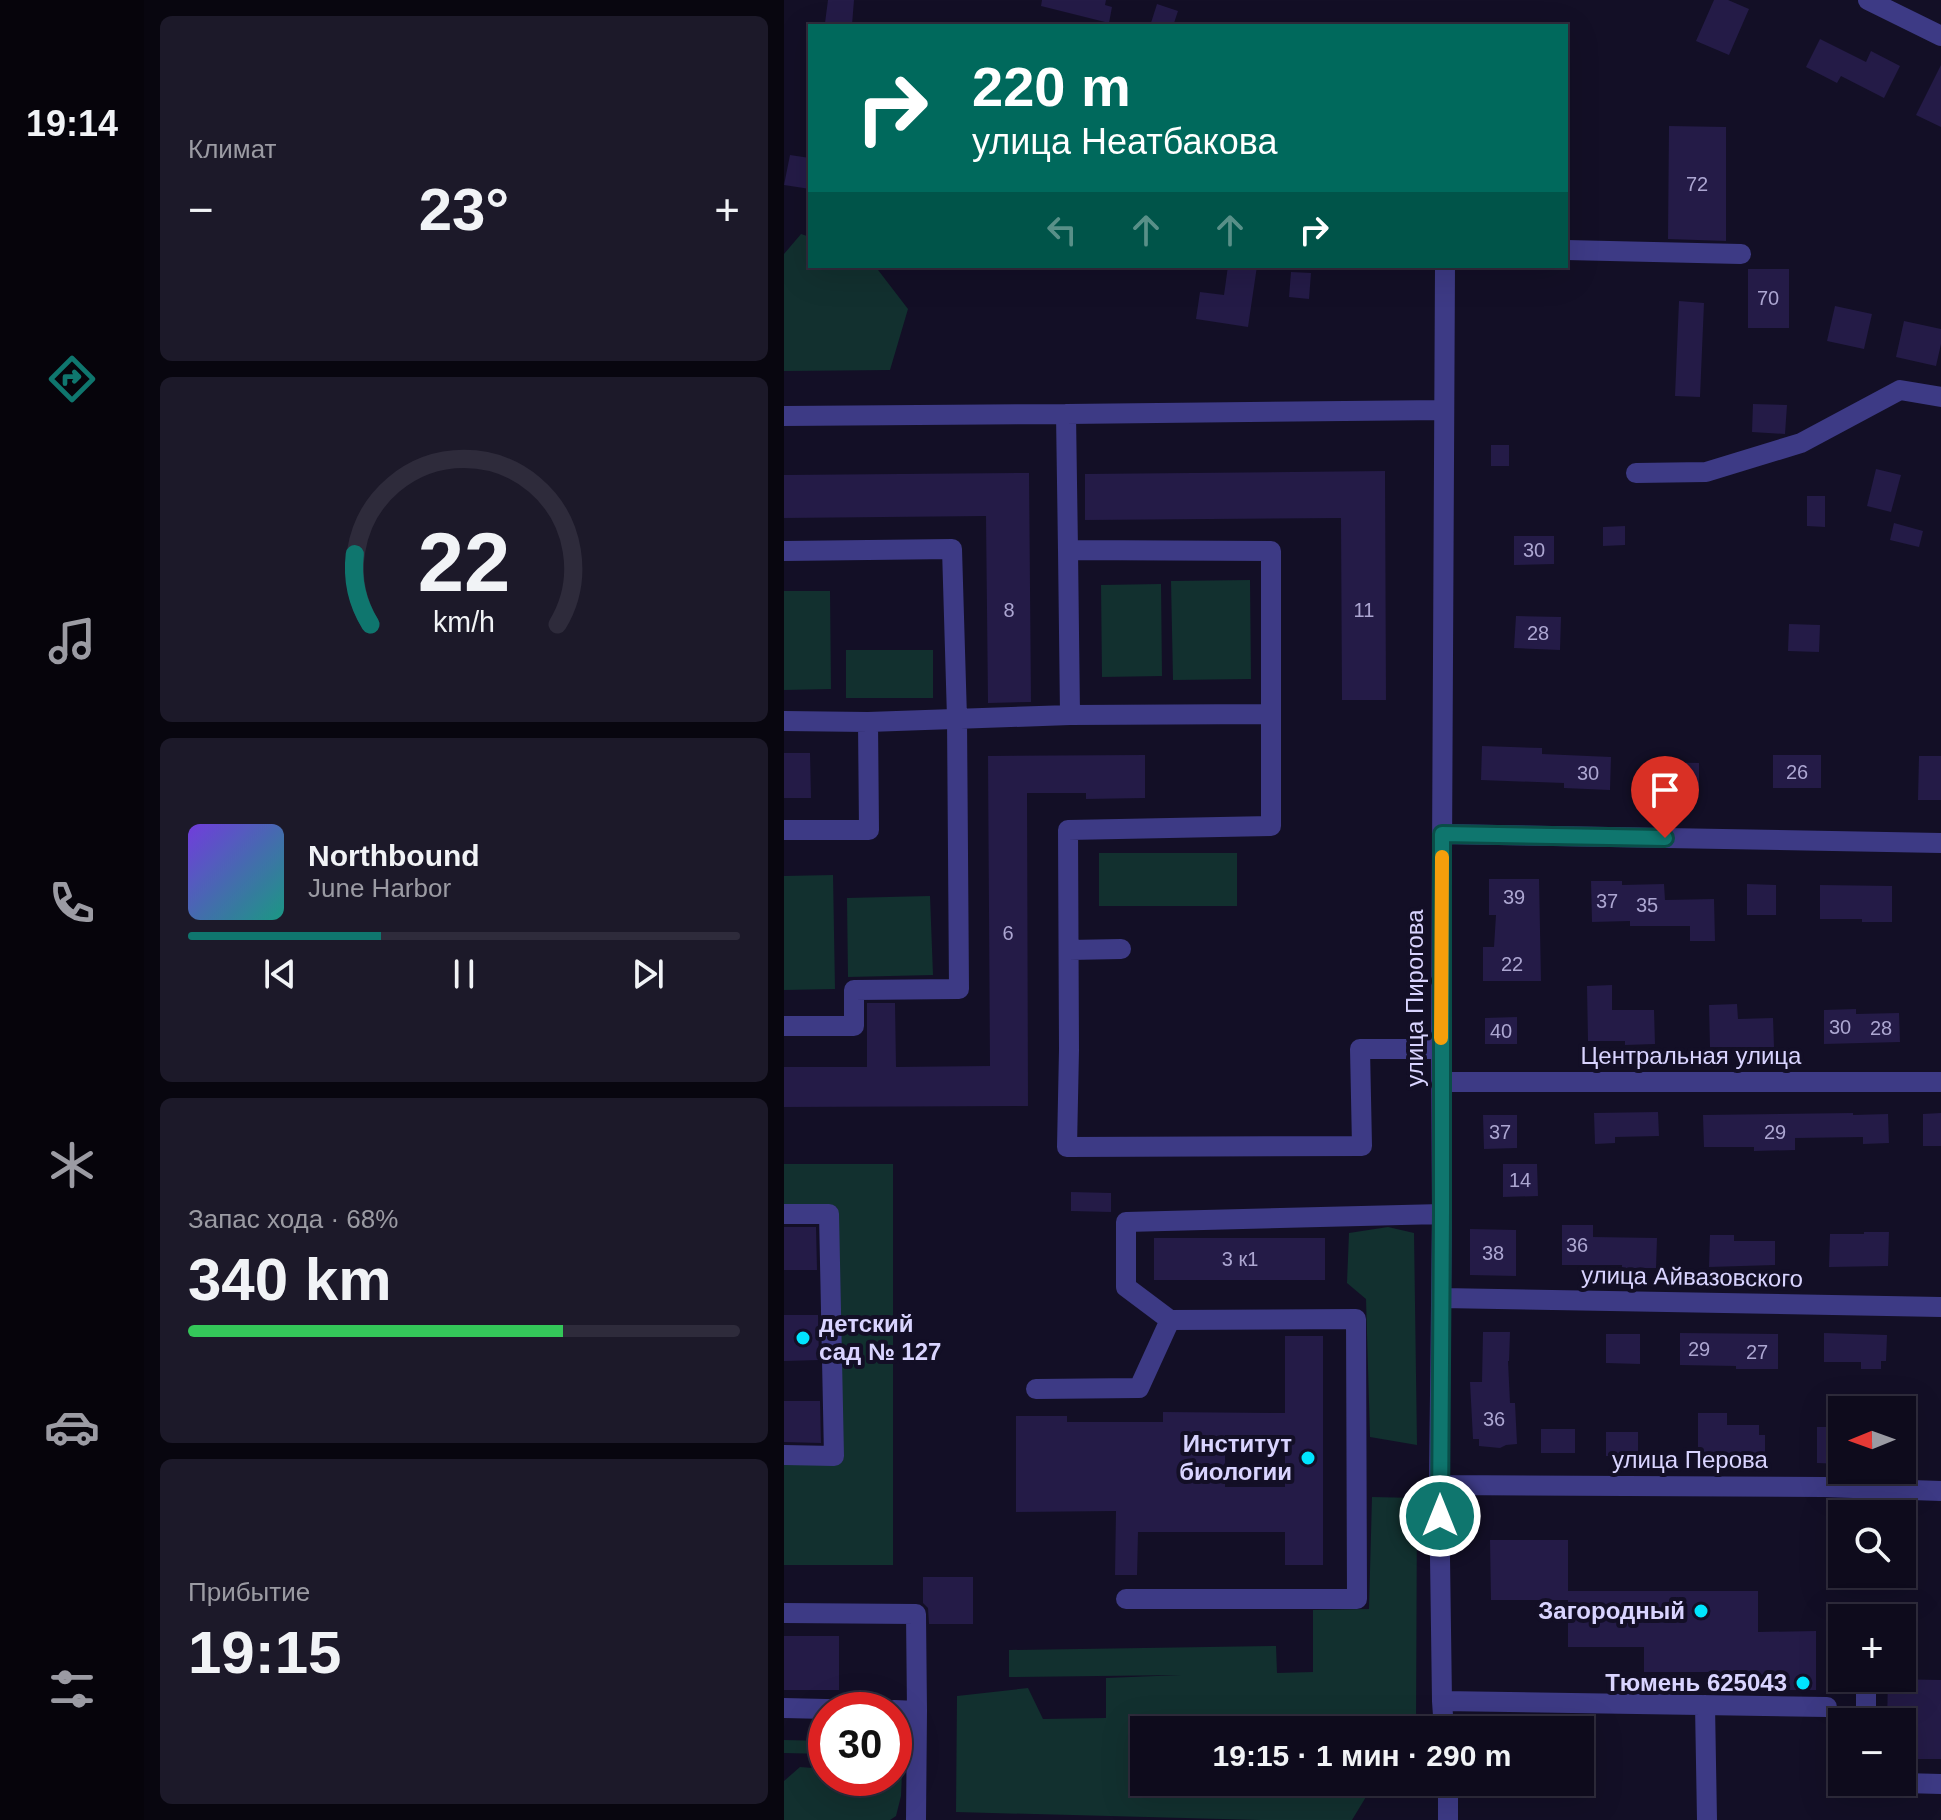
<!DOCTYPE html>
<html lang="ru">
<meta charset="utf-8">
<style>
body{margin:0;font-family:Arial,sans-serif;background:#1c1929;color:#f1f3f6;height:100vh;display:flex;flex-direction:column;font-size:30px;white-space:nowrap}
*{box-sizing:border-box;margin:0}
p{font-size:26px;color:#9b9ba3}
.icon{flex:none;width:44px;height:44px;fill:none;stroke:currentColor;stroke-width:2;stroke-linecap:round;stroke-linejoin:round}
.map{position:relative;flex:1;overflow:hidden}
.sheet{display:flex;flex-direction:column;gap:16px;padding:16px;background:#08060f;width:640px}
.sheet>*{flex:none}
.banner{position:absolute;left:24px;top:24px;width:760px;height:244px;border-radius:0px;box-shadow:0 8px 32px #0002,0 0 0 2px #2e2b3b;background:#00695c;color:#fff;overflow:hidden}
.needle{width:52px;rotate:269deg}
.buttons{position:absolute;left:1044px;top:1396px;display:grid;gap:16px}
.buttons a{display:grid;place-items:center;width:88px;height:88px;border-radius:0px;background:#0e0b1c;box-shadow:0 8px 32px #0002,0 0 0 2px #2e2b3b;font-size:40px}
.speed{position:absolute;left:24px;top:1692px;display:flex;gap:16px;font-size:40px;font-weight:700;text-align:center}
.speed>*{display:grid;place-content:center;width:104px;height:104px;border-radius:50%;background:#0e0b1c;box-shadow:0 8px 32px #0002,0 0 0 2px #2e2b3b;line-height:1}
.speed .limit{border:12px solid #d22;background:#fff;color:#111}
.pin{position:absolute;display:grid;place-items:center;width:68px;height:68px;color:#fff;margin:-82px -34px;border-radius:50% 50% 50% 0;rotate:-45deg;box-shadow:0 0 8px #0007}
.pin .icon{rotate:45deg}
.me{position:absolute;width:88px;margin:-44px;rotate:0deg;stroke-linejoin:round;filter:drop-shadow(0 0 6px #0008)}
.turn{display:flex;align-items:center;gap:28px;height:168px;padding:0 32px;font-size:36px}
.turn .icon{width:104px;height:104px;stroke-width:2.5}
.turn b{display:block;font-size:56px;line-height:68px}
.lanes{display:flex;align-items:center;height:76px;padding:0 32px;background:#0003;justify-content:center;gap:40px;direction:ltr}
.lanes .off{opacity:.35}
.big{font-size:60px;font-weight:600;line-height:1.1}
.sheet .widget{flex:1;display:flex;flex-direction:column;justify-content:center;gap:12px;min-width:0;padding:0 28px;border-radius:12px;background:#1c1929}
.sheet .dial{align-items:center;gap:0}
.dial svg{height:208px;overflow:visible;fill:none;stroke:#2e2b3b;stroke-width:7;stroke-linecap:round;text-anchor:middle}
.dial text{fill:#f1f3f6;stroke:none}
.song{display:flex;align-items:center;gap:24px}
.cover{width:96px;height:96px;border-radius:12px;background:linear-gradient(135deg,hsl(260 70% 55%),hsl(170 70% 35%))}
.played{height:8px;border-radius:4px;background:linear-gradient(90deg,#0f766e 35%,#2e2b3b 35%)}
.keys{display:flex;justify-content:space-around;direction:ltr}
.heat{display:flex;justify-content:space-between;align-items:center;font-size:44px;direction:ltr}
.charge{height:12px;border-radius:6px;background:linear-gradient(90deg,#34c759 68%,#2e2b3b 0)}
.trip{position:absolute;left:346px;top:1716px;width:464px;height:80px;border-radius:0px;background:#0e0b1c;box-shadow:0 8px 32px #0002,0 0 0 2px #2e2b3b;font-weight:600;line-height:80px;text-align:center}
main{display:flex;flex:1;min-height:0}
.dock{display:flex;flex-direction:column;width:144px;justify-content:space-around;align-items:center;background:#06040b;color:#9b9ba3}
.dock .icon{width:56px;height:56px}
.dock .selected{color:#0f766e}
.dock b{font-size:36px;color:#f1f3f6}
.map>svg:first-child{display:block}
.green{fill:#12302f}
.building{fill:#241b47;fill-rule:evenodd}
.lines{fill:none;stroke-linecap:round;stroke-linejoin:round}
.minor{stroke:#3d3a85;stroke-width:20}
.route-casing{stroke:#0a4d48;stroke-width:20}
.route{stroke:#0f766e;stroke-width:14}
.slow{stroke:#f59e0b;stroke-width:14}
.poi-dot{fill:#00e5ff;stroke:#130f26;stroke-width:3}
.labels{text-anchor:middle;stroke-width:8;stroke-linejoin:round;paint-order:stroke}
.number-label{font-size:20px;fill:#aca6d1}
.street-label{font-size:24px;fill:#d9d4ff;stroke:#130f26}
.poi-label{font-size:24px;font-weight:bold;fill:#d9d4ff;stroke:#130f26;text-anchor:end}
</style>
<main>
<nav class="dock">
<b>19:14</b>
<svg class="icon selected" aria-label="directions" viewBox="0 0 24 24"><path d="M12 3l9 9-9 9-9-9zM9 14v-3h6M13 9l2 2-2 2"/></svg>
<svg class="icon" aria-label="music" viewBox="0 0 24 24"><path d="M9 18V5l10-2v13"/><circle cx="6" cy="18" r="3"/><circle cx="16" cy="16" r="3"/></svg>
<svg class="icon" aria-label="phone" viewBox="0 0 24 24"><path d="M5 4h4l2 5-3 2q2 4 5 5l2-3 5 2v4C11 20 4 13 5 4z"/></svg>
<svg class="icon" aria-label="climate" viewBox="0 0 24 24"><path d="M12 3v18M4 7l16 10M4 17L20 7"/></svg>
<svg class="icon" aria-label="car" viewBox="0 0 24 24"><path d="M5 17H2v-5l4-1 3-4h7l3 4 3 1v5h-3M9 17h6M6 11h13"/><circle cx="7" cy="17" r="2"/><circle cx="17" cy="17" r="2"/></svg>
<svg class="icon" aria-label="filters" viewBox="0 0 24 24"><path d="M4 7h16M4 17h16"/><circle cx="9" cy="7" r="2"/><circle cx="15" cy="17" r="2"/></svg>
</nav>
<section class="sheet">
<div class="widget"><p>Климат</p>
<div class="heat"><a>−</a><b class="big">23°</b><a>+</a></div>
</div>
<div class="widget dial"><svg viewBox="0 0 100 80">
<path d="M14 69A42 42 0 1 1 86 69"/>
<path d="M14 69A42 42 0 0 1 8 42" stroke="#0f766e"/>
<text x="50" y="56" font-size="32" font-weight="700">22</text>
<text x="50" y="72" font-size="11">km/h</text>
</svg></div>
<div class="widget">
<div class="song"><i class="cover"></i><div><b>Northbound</b><p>June Harbor</p></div></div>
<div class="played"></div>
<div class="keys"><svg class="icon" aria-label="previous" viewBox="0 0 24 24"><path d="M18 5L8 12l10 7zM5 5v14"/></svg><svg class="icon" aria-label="pause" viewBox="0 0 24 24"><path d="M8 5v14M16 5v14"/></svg><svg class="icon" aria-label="next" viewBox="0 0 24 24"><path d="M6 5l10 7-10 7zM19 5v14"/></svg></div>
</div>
<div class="widget"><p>Запас хода · 68%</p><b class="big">340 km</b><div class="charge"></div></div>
<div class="widget"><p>Прибытие</p><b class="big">19:15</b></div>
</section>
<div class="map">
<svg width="1157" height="1820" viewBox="0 0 1157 1820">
<rect width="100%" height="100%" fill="#130f26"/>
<path class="green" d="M 17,234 L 26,237 L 26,266 L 91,266 L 124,309 L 106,370 L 0,371 L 0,254 Z
M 466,580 L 467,679 L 389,680 L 387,581 Z
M 377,584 L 378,676 L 318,677 L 317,585 Z
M 0,591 L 46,591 L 47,689 L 0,690 Z
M 62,650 L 149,650 L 149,698 L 62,698 Z
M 315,853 L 453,853 L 453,906 L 315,906 Z
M 49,875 L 51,989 L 0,990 L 0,876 Z
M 146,896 L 149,975 L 64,977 L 63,898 Z
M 0,1164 L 109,1164 L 109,1565 L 0,1565 L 0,1465 L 53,1465 L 53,1207 L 0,1207 Z
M 604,1227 L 630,1233 L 633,1445 L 586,1437 L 582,1299 L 563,1283 L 565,1233 Z
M 588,1497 L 633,1498 L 632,1730 L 360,1730 L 360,1782 L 591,1782 L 568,1820 L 476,1820 L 172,1812 L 173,1696 L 244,1688 L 259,1719 L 322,1718 L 322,1678 L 397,1675 L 225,1677 L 225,1650 L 492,1646 L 493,1673 L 529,1672 L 529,1610 L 585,1609 Z
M 0,1740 L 42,1741 L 42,1754 L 0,1753 Z
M 16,1767 L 42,1769 L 42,1778 L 110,1778 L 110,1772 L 118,1773 L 117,1796 L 112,1816 L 106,1820 L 0,1820 L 0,1781 Z"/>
<path class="building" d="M 44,0 L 70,0 L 68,25 L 41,23 Z
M 258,0 L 322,0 L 321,5 L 328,7 L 325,23 L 257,6 Z
M 930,0 L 944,0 L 965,9 L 945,55 L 912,41 Z
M 373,4 L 394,11 L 389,26 L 366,26 Z
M 1036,39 L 1082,62 L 1087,51 L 1116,66 L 1100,98 L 1057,76 L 1053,83 L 1022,67 Z
M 1157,65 L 1157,127 L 1132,115 Z
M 885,126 L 942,127 L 942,241 L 884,239 Z
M 6,155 L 26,158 L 26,189 L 0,185 Z
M 444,266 L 473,266 L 464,327 L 412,319 L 416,292 L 440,295 Z
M 964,269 L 1005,269 L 1005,328 L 964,328 Z
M 507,272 L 527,273 L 525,299 L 505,297 Z
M 895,301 L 920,303 L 916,397 L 891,396 Z
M 1051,306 L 1088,314 L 1080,349 L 1043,341 Z
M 1120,321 L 1157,329 L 1157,344 L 1152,366 L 1112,357 Z
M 969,404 L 1003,405 L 1001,434 L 968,432 Z
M 707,445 L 725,445 L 725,466 L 707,466 Z
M 1092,469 L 1117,475 L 1107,512 L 1083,506 Z
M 601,471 L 602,700 L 558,700 L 557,518 L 301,520 L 301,474 Z
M 245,473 L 247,702 L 204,703 L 202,516 L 0,518 L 0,475 Z
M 1023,496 L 1041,496 L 1041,527 L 1023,526 Z
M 1110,523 L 1139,531 L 1135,547 L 1106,540 Z
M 841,526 L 841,545 L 819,546 L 819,527 Z
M 730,536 L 770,536 L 770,564 L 730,565 Z
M 732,616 L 777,617 L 776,650 L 730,648 Z
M 1005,624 L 1036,625 L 1035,652 L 1004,651 Z
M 698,746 L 758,748 L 758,754 L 827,757 L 826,790 L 780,788 L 780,783 L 697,780 Z
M 0,753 L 26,753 L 27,798 L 0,798 Z
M 361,755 L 361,798 L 302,799 L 302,793 L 243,793 L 244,1106 L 0,1107 L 0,1067 L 83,1067 L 83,1003 L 111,1003 L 112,1067 L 206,1066 L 204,756 Z
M 989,755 L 1037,755 L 1037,788 L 989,788 Z
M 1135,756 L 1157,756 L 1157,800 L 1134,800 Z
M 874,762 L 915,763 L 915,791 L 874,791 Z
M 705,879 L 755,879 L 757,981 L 699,981 L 699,947 L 710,947 L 712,915 L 705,915 Z
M 807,881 L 838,881 L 838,885 L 880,884 L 881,900 L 930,899 L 931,941 L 906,941 L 906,926 L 846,926 L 846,921 L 808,922 Z
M 963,884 L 992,885 L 992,915 L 963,915 Z
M 1036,885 L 1108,886 L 1108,922 L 1078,922 L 1078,919 L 1036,919 Z
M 828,985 L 828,1010 L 870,1010 L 871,1044 L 841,1045 L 841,1041 L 804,1041 L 803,986 Z
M 953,1004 L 954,1019 L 989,1018 L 990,1047 L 926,1047 L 925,1005 Z
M 1072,1009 L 1072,1014 L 1115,1013 L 1116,1042 L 1040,1044 L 1040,1010 Z
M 733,1017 L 733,1044 L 701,1044 L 701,1018 Z
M 874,1112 L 875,1136 L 831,1137 L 831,1143 L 811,1144 L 810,1113 Z
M 1069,1113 L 1069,1115 L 1104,1114 L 1105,1143 L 1079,1144 L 1079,1137 L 1011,1138 L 1011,1150 L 970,1151 L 970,1147 L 920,1147 L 919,1115 Z
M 1157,1113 L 1157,1146 L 1139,1146 L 1139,1114 Z
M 699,1115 L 733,1115 L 733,1148 L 700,1149 Z
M 719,1164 L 753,1164 L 754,1196 L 719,1197 Z
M 287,1192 L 327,1193 L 327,1212 L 287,1211 Z
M 778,1225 L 809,1225 L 809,1237 L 873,1238 L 872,1268 L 838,1268 L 838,1265 L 778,1265 Z
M 0,1227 L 32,1227 L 33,1270 L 0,1270 Z
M 686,1229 L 732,1230 L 732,1276 L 686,1275 Z
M 1080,1232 L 1105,1232 L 1104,1266 L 1045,1267 L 1046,1234 L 1080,1234 Z
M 926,1235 L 950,1235 L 950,1241 L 991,1241 L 991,1265 L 925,1267 Z
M 370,1238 L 541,1238 L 541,1280 L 370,1280 Z
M 0,1315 L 34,1315 L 35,1360 L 0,1361 Z
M 699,1332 L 726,1332 L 725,1361 L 724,1361 L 726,1403 L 731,1403 L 733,1444 L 722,1445 L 716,1448 L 695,1446 L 695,1439 L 689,1439 L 686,1382 L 698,1382 Z
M 896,1333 L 994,1334 L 994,1369 L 952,1369 L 952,1366 L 896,1365 Z
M 1040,1333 L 1103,1335 L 1102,1361 L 1097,1361 L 1097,1369 L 1077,1369 L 1077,1362 L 1040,1362 Z
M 822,1334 L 856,1334 L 856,1364 L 822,1363 Z
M 501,1336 L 539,1336 L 539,1565 L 501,1565 L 501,1532 L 354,1532 L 353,1575 L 331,1575 L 332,1511 L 232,1512 L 232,1416 L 283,1416 L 283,1422 L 379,1422 L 379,1412 L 501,1413 ZM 441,1435 L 501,1435 L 501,1487 L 441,1487 Z
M 0,1401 L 36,1401 L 37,1443 L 0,1442 Z
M 914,1413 L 943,1413 L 943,1425 L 975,1425 L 975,1435 L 981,1435 L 981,1458 L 914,1460 Z
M 1033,1427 L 1058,1427 L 1058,1464 L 1033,1463 Z
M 757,1429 L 791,1429 L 791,1453 L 757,1453 Z
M 822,1432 L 854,1432 L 854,1456 L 822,1456 Z
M 706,1540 L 784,1540 L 784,1591 L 974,1591 L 974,1632 L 1032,1631 L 1032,1690 L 974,1690 L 974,1672 L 860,1672 L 860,1647 L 784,1647 L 784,1600 L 707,1600 Z
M 139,1577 L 189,1577 L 189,1624 L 145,1624 L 144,1608 L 139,1603 Z
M 0,1636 L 55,1636 L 55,1690 L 0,1690 Z
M 1104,1679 L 1157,1680 L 1157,1759 L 1118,1759 L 1118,1722 L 1103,1722 Z"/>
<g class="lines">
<path class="minor" d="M 1084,0 L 1157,36
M 782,250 L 957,254
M 0,416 L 282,414
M 852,473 L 922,472 L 1017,443 L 1116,390 L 1157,397
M 284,550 L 286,715
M 0,551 L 168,549 L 173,718 L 175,989 L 70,990 L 70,1026 L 0,1026
M 487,714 L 487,551 L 284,550 L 282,414 L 660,410
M 0,721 L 84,722 L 286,715 L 487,714 L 487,826 L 284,830 L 285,1050 L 283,1147 L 578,1146 L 576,1049 L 657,1049
M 0,830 L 85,830 L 84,722
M 658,834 L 1157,843
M 285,950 L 337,949
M 657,1082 L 1157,1082
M 0,1214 L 45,1214 L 50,1456 L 0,1455
M 658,1298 L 1157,1307
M 252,1389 L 355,1388 L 386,1320 L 342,1287 L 342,1222 L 658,1214
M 655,1485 L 1040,1487 L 1157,1491
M 342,1599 L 573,1599 L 572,1319 L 386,1320
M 0,1613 L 132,1614 L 133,1711
M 658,1701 L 1043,1707
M 921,1705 L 923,1820
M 0,1708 L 84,1710
M 110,1710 L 133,1711 L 132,1820
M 1082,1722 L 1082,1678
M 660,1730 L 658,1701 L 655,1485 L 658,1214 L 657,1049 L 661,266
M 664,1782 L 664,1820
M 1082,1782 L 1157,1784"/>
</g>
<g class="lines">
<g class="route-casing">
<path id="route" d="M 656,1516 L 658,1214 L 658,834 L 881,838"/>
</g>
<use href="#route" class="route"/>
<path class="slow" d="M 657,1038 L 658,857"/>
</g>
<g class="poi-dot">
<circle cx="19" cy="1338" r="8"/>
<circle cx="524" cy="1458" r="8"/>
<circle cx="917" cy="1611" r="8"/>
<circle cx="1019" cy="1683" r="8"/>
</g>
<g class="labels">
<g class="number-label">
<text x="913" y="191">72</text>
<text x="984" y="305">70</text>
<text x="750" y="557">30</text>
<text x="225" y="617">8</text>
<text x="580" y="617">11</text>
<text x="754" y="640">28</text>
<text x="1013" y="779">26</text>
<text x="804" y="780">30</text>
<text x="730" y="904">39</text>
<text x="823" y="908">37</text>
<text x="863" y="912">35</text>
<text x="224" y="940">6</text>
<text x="728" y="971">22</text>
<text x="1056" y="1034">30</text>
<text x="1097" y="1035">28</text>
<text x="717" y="1038">40</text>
<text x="716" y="1139">37</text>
<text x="991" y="1139">29</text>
<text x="736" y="1187">14</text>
<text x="793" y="1252">36</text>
<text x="709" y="1260">38</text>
<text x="456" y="1266">3 к1</text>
<text x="915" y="1356">29</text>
<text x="973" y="1359">27</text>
<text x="710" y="1426">36</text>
</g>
<g class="street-label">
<text transform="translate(631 998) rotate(-90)" y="8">улица Пирогова</text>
<text x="907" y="1064">Центральная улица</text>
<text transform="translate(908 1277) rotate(1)" y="8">улица Айвазовского</text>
<text x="906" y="1468">улица Перова</text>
</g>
<g class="poi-label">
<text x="35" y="1332" text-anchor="start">детский<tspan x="35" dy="28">сад № 127</tspan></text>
<text x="508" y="1452">Институт<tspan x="508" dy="28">биологии</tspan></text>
<text x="901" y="1619">Загородный</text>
<text x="1003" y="1691">Тюмень 625043</text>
</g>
</g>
</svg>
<div class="buttons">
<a><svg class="needle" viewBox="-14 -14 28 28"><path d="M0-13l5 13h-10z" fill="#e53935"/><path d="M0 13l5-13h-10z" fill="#9b9ba3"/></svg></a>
<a><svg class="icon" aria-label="search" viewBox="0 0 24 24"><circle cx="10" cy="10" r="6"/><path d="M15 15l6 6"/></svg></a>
<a>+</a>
<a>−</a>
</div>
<div class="speed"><div class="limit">30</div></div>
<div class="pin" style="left:881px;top:838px;background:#d93025"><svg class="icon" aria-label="arrive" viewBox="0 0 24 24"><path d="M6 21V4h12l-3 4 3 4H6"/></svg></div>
<svg class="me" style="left:656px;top:1516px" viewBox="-20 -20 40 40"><circle r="17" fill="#0f766e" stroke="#fff" stroke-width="3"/><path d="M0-11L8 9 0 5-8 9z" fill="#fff"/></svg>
<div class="trip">19:15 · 1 мин · 290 m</div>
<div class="banner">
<div class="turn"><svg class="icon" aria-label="right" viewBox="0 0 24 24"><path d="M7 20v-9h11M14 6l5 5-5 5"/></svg><div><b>220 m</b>улица Неатбакова</div></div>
<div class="lanes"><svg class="icon off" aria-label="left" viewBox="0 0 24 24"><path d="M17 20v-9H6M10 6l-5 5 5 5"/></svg><svg class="icon off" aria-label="ahead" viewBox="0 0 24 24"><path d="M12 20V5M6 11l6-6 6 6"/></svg><svg class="icon off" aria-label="ahead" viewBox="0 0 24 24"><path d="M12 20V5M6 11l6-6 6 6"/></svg><svg class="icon" aria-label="right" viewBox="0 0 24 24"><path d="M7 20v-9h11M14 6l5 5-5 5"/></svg></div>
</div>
</div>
</main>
